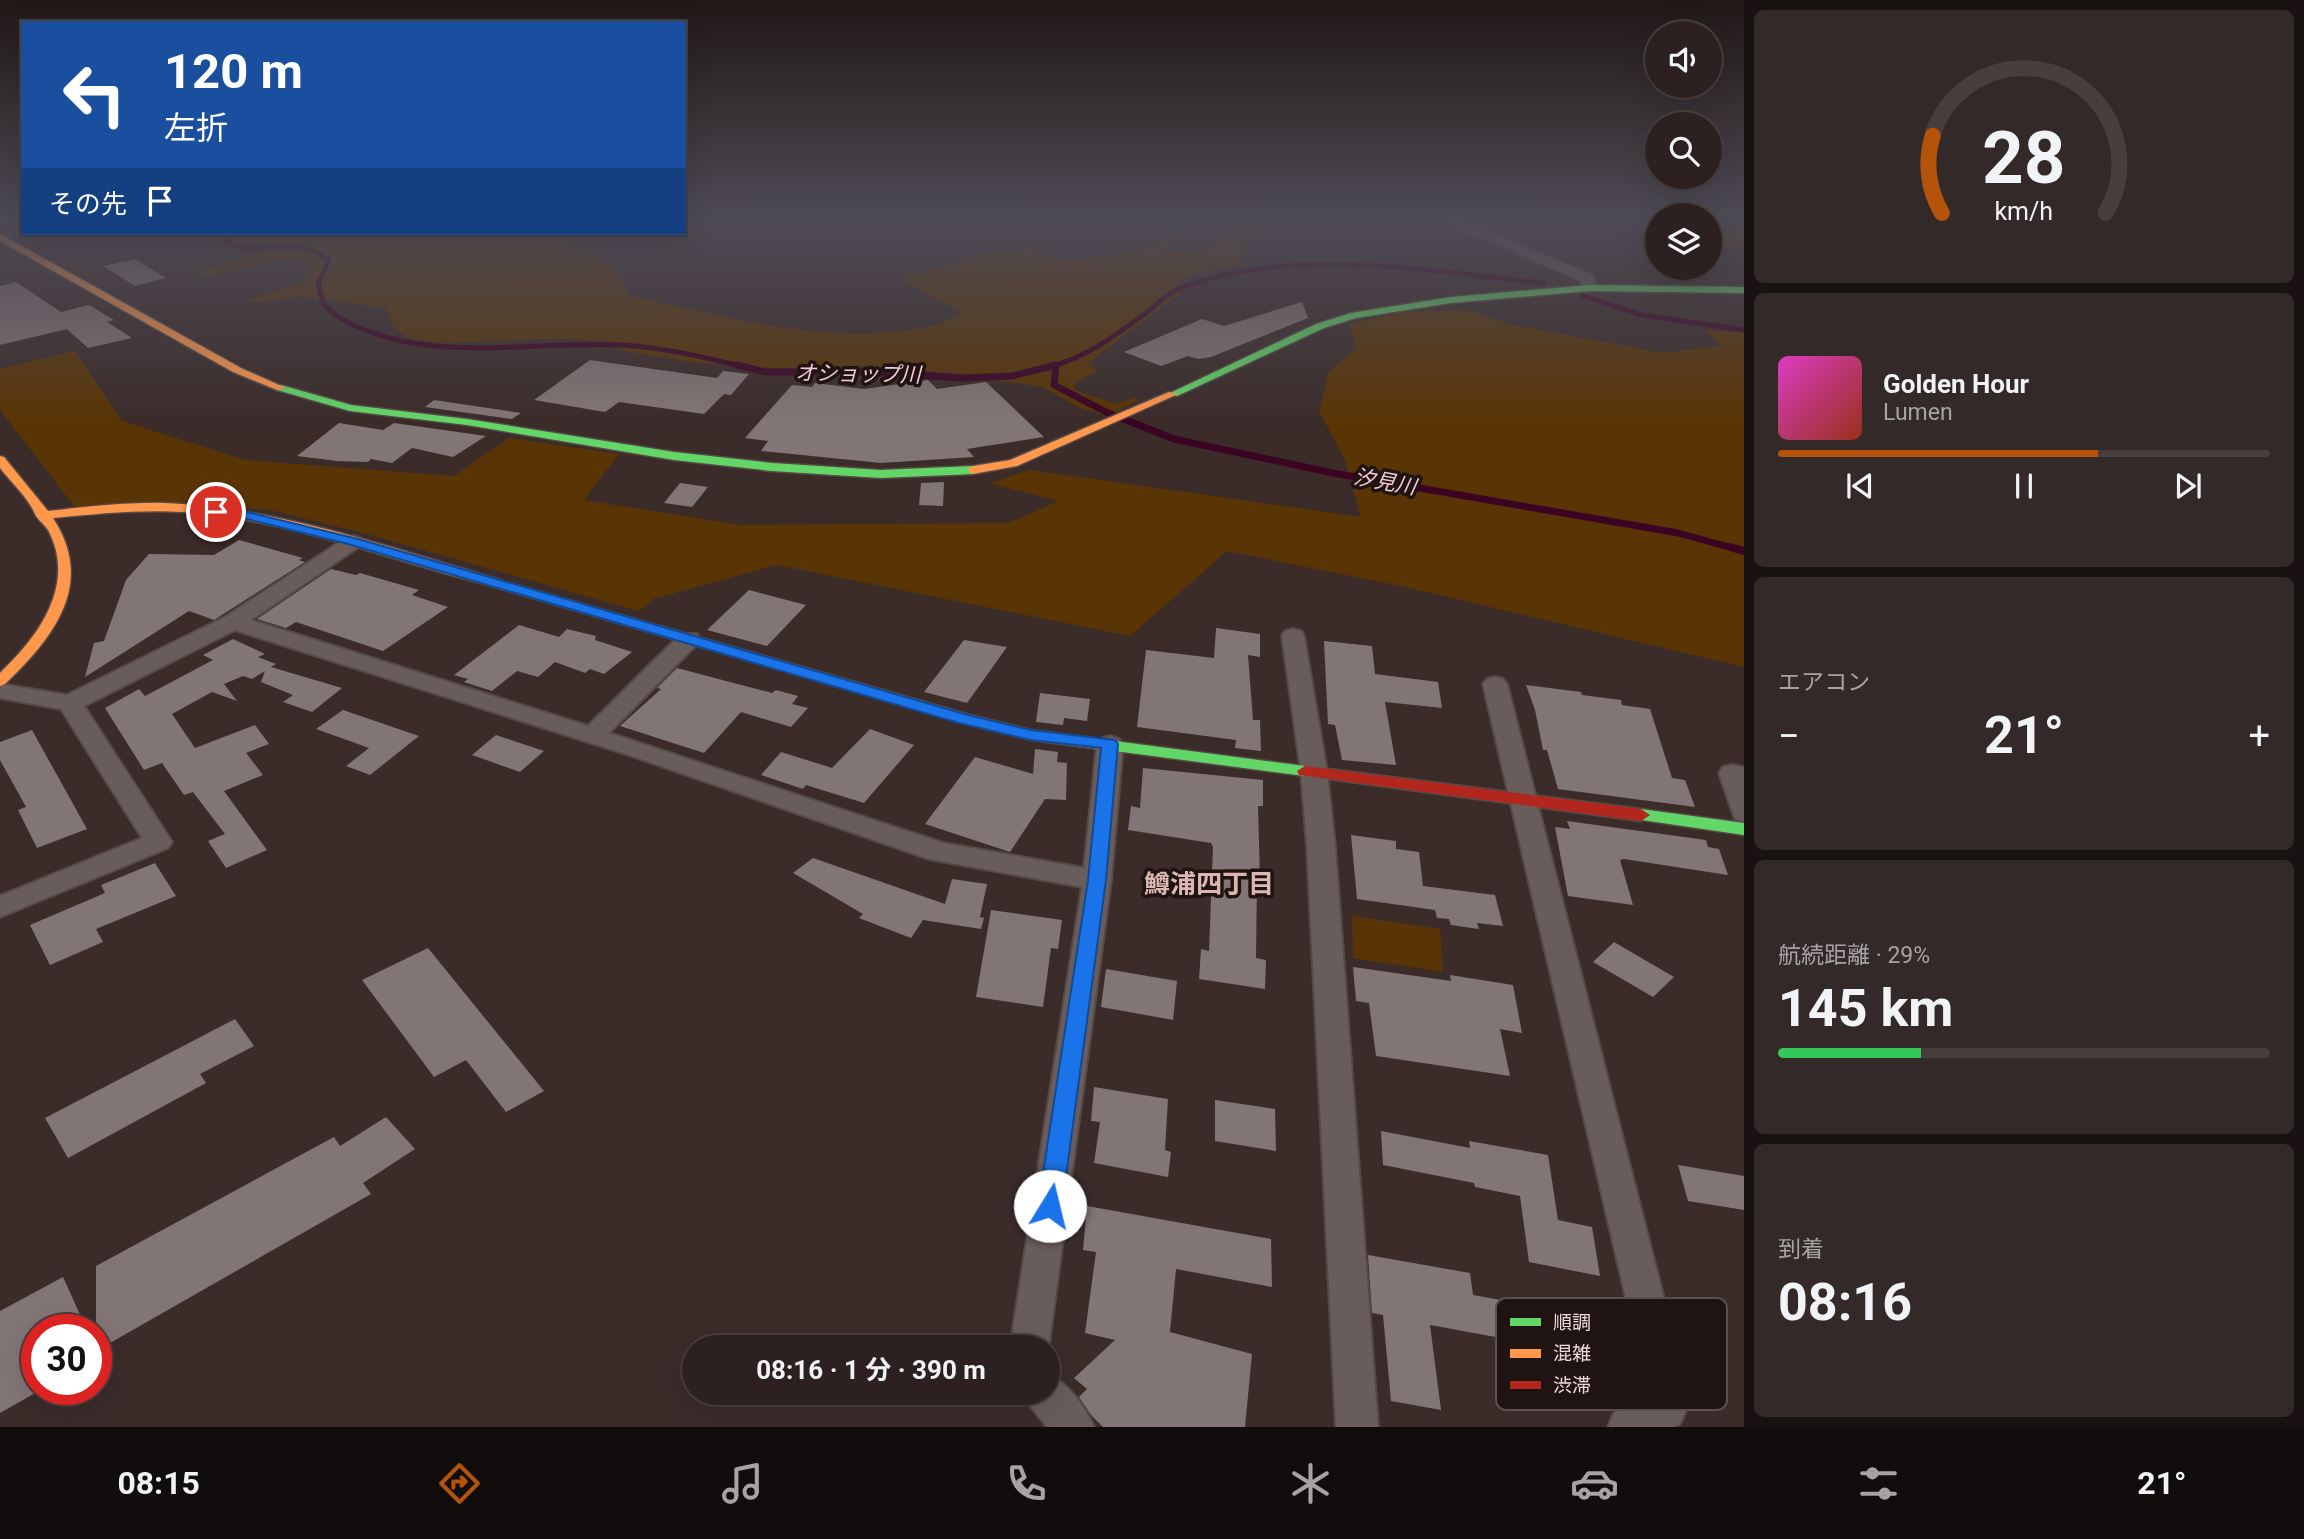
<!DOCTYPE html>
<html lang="ja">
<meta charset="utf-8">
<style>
body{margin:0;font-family:Roboto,"Noto Sans JP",sans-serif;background:#342929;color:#f1f3f6;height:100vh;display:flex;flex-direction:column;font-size:26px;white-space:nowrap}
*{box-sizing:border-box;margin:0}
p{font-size:23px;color:#a6a3a5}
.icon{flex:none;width:38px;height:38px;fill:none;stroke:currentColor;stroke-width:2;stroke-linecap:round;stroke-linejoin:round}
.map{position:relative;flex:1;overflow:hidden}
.drawer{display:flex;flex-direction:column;gap:10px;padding:10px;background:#181212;width:560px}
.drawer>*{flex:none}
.hud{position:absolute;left:21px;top:21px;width:665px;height:214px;border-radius:0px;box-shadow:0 7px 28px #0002,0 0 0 2px #483e3e;background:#1a4fa0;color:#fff;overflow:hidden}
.controls{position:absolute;left:1645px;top:21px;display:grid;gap:14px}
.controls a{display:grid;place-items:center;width:77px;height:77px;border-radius:50%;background:#2c2120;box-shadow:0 7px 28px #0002,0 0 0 2px #483e3e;font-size:35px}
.speed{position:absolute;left:21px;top:1314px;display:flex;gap:14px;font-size:35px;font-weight:700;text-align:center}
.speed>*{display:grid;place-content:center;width:91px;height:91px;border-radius:50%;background:#2c2120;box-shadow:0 7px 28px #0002,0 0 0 2px #483e3e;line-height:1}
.speed .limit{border:10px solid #d22;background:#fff;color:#111}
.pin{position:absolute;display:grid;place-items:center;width:60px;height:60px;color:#fff;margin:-30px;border:4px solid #fff;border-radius:50%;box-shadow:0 2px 7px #0007}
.me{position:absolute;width:77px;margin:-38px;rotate:9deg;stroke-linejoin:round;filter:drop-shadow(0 0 5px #0008)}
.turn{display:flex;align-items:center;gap:24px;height:147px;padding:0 28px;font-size:32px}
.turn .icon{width:91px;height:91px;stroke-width:2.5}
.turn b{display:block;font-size:49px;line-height:60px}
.then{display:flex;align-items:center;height:66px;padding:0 28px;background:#0003;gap:14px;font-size:26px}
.big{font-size:52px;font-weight:700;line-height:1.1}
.drawer .card{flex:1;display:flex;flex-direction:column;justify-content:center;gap:10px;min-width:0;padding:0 24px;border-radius:10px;background:#342929}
.drawer .dial{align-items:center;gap:0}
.dial svg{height:182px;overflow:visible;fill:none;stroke:#483e3e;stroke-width:7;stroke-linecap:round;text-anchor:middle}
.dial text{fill:#f1f3f6;stroke:none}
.song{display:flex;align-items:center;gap:21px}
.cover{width:84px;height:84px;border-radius:10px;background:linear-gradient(135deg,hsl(310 70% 55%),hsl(10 70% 35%))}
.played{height:7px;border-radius:4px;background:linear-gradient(90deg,#b45309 65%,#483e3e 65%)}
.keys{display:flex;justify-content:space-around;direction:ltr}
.heat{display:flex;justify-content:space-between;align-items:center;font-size:38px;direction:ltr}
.charge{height:10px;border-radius:5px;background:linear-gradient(90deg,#34c759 29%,#483e3e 0)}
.trip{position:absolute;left:682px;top:1335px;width:378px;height:70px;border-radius:35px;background:#2c2120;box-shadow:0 7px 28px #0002,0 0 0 2px #483e3e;font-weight:700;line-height:70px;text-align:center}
.dock{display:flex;height:112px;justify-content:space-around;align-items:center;background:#120d0d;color:#a6a3a5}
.dock .icon{width:49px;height:49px}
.dock .selected{color:#b45309}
.dock b{font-size:32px;color:#f1f3f6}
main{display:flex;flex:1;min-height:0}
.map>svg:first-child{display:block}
.green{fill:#593506}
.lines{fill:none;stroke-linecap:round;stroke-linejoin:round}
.stream-far2{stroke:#3c0423;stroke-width:5}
.stream-far1{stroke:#3c0423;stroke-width:7}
.stream{stroke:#3c0423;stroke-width:8}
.building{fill:#827575}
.street-casing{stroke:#564946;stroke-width:4}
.fast-casing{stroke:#564946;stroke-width:3}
.slow-casing{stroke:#564946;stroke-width:3}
.jam-casing{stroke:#564946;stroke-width:3}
.street{fill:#695d5c;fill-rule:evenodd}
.fast{fill:#63d668;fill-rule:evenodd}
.slow{fill:#ff974d;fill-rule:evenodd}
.jam{fill:#b3261e;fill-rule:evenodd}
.route{fill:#1a73e8;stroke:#114b97;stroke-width:2}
.labels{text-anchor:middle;stroke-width:7;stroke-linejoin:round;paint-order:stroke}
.far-water-label{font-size:21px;font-style:italic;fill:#f3cada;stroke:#201412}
.neighbourhood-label{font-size:26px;font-weight:bold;fill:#dbb7b2;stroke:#201412}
.key{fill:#201412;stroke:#5d4f4d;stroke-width:2}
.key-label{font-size:19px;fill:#ecdad6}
</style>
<main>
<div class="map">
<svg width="1744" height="1427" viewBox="0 0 1744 1427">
<rect width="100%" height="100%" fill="#3b2c2a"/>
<path class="green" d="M 1222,221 L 1162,251 L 1209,250 L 1247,221 L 1339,221 L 1247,236 L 1241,265 L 1182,277 L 1178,295 L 1088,363 L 1097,371 L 1073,384 L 1077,391 L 1116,404 L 1135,397 L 1139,400 L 1108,416 L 1080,408 L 1042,387 L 952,373 L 868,366 L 771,368 L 691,362 L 624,351 L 609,341 L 554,339 L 440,343 L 408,338 L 392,326 L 386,308 L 301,296 L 262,302 L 247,300 L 300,284 L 315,273 L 298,258 C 262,260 227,277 192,275 L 250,254 L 231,251 L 216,241 L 224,233 L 551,233 L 613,266 L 630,296 C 727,316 827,347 927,327 C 939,325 951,318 962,313 L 900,279 L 987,252 L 1034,248 L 1058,260 L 1093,258 L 1135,251 Z
M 1744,223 L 1744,250 L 1710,246 L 1710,229 Z
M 1467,310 L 1513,325 L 1662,353 L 1722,346 L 1705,330 L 1744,333 L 1744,667 L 1401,586 L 1227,551 L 1130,636 L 777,565 L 653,599 L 639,611 L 363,533 L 270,510 L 171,503 L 75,507 L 0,410 L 0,369 L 75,351 L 122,421 L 245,460 L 454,476 L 509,438 L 619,454 L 584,500 L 741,525 L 1009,523 L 1059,501 L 989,483 L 1030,470 L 1361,517 L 1345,460 L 1319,411 L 1329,372 L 1356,348 L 1349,324 L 1404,312 Z
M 1352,916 L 1440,929 L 1443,972 L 1353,958 Z"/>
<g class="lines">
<path class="stream-far2" d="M 231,233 L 224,241 C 257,261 299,232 329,261 L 318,283 C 320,289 321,298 324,304 C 328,311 342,319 349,323 C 434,365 532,340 623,345 C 665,348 704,357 744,367
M 1583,296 L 1642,315 L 1744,330
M 1049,367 C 1085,358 1116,335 1146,313 C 1156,305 1168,293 1180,288 C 1296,245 1424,271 1544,283"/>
<path class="stream-far1" d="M 737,365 L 765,372 L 871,372 L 962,378 L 1012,376 L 1056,365
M 1056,365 L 1054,385 L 1108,413 L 1174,439 L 1333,473 L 1678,533 L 1736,549"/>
<path class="stream" d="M 1730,547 L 1744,551"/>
</g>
<path class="building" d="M 135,259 L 166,278 L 135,286 L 103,266 Z
M 16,282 L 61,312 L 89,305 L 114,320 L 107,322 L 132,338 L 88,348 L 67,329 L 0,345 L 0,286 Z
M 1302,302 L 1308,318 L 1211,357 L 1198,359 L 1188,356 L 1161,366 L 1124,352 L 1202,319 L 1224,326 Z
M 590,360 L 717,378 L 723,371 L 749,374 L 731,395 L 724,394 L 704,414 L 619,402 L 605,412 L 534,400 Z
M 928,380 L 937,389 L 986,382 L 1044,437 L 967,449 L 974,457 L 881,463 L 761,451 L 768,441 L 745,438 L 792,385 L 812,387 L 815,383 L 864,389 Z
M 434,400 L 521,413 L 512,419 L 425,407 Z
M 339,423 L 383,430 L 394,423 L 486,436 L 453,457 L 412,448 L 392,463 L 371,459 L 368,462 L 337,461 L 297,456 Z
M 944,482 L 943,506 L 919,505 L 921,483 Z
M 680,483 L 708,487 L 692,507 L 664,503 Z
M 239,540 L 303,558 L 299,560 L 305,562 L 214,620 L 189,611 L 85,677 L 94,643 L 104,641 L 126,580 L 149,554 L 214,555 Z
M 331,569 L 356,575 L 360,573 L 419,590 L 412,595 L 448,607 L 383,651 L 296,622 L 286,628 L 257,619 Z
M 749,590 L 806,605 L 767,646 L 707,630 Z
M 519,625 L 559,637 L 567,629 L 596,636 L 595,640 L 632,652 L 604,674 L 590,669 L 585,673 L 555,662 L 538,677 L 517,671 L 492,691 L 464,682 L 468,679 L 454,675 Z
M 1216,628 L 1260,634 L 1260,657 L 1248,655 L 1253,720 L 1260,720 L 1261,751 L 1235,748 L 1236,740 L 1137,727 L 1146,650 L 1214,658 Z
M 233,639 L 265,654 L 258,657 L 276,664 L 271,667 L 342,688 L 312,712 L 283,702 L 293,695 L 261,682 L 265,671 L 252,679 L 243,676 L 224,684 L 237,701 L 212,692 L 172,714 L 195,748 L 255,725 L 269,744 L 246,753 L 263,775 L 224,791 L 267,850 L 226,868 L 208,841 L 225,834 L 193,792 L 184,795 L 162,763 L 144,770 L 105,708 L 139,689 L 145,696 L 213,660 L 203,655 Z
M 964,640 L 1007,647 L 967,703 L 924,692 Z
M 1324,641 L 1372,646 L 1375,674 L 1438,682 L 1442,708 L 1385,702 L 1396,765 L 1342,760 L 1335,725 L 1328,724 Z
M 677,668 L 772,693 L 776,690 L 798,696 L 792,704 L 808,708 L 791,727 L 741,712 L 704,753 L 620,726 L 661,689 L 657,688 Z
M 1526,685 L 1581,692 L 1582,695 L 1621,700 L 1622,705 L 1650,709 L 1672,778 L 1685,780 L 1695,807 L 1558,789 L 1547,750 L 1543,750 L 1535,710 Z
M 1040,693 L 1090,699 L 1087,721 L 1064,718 L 1063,725 L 1036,722 Z
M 343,710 L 419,736 L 370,775 L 346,766 L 369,748 L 316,729 Z
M 870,729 L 914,745 L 864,803 L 806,785 L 803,789 L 761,775 L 781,752 L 832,768 Z
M 32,730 L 87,829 L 37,848 L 18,810 L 26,807 L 0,760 L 0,742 Z
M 496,735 L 544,751 L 520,772 L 472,755 Z
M 1035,749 L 1058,752 L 1057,762 L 1067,763 L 1066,800 L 1045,799 L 1010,852 L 925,824 L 975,757 L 1033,774 Z
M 1143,768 L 1263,780 L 1263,806 L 1258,806 L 1260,880 L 1257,879 L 1256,958 L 1266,960 L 1265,989 L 1199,979 L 1201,949 L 1209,951 L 1213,847 L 1211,843 L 1128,830 L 1131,806 L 1140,808 Z
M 1567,821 L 1706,840 L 1708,847 L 1719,849 L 1728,875 L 1624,859 L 1620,860 L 1633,905 L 1568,896 L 1555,827 L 1570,829 Z
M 1351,835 L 1396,841 L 1396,849 L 1419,852 L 1423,886 L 1495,895 L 1503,926 L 1477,923 L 1479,929 L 1451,925 L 1449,919 L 1437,918 L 1435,910 L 1357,899 Z
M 813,858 L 945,904 L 952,879 L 987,884 L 980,917 L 984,918 L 981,929 L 923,920 L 911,938 L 859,918 L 863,914 L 793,873 Z
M 155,863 L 176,896 L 96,929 L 103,942 L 50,965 L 30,925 L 105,893 L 101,885 Z
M 991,910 L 1062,920 L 1058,949 L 1051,948 L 1043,1007 L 976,997 Z
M 1614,942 L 1674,977 L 1653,997 L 1593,962 Z
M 428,948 L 544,1091 L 506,1112 L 466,1060 L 434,1077 L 362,980 Z
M 1353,967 L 1451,981 L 1450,975 L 1513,985 L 1522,1033 L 1500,1029 L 1510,1076 L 1376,1056 L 1369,1003 L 1356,1001 Z
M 1106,969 L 1177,981 L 1173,1020 L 1101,1007 Z
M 235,1019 L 254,1046 L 200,1074 L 206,1083 L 68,1158 L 45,1118 Z
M 1094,1087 L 1168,1099 L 1165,1150 L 1171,1152 L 1168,1177 L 1094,1163 L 1100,1122 L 1091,1121 Z
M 1215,1100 L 1275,1109 L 1276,1151 L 1215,1141 Z
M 386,1117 L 415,1149 L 363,1183 L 371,1194 L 96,1351 L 96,1266 L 334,1137 L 340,1146 Z
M 1381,1131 L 1470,1148 L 1469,1141 L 1548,1155 L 1558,1220 L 1592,1227 L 1600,1276 L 1529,1262 L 1520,1196 L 1475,1187 L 1474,1183 L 1383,1165 Z
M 1678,1165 L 1744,1176 L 1744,1210 L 1688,1201 Z
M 1087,1206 L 1271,1239 L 1272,1287 L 1176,1269 L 1170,1332 L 1252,1354 L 1245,1427 L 1103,1427 L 1091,1415 L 1079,1397 L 1087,1389 L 1074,1378 L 1115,1340 L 1085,1333 L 1096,1252 L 1083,1250 Z
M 1368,1255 L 1470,1273 L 1473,1295 L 1567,1312 L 1583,1391 L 1507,1377 L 1501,1338 L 1430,1325 L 1441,1410 L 1391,1401 L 1383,1315 L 1372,1313 Z
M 63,1277 L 87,1330 L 37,1330 L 37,1392 L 0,1413 L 0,1311 Z"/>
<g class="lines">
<g class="street-casing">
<path id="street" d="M 1443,221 L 1461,221 L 1592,275 L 1596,288 L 1589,292 L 1584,291 L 1580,280 Z
M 353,536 L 360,538 L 363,542 L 360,546 L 251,620 L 588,726 L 681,634 L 697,634 L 700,639 L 697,644 L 609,733 L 943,843 L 1084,868 L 1097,744 L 1101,739 L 1110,736 L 1119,739 L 1123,744 L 1111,880 L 1048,1351 L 1048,1348 L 1010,1348 L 1082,887 L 929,859 L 629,755 L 235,630 L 84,706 L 172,842 L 168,848 L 0,917 L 0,896 L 142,838 L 61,709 L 0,698 L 0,684 L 67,695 L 225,617 L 346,538 Z
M 1293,629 L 1301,631 L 1304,636 L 1327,772 L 1335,846 L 1378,1427 L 1336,1427 L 1307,846 L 1301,772 L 1282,636 L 1285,631 Z
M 1495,677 L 1503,679 L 1507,684 L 1667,1311 L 1686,1410 L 1680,1424 L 1674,1427 L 1608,1427 L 1614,1413 L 1644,1399 L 1629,1311 L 1483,684 L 1487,679 Z
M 1732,765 L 1744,767 L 1744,822 L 1735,819 L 1719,773 L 1723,767 Z
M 1048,1375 C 1069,1383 1085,1407 1094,1427 L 1047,1427 L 1031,1407 L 1025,1393 L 1048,1393 Z"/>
</g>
<g class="fast-casing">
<path id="fast" d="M 1589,285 L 1744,287 L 1744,293 L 1589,291 L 1451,303 L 1356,318 L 1324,328 L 1177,396 L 1168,394 L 1316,324 L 1351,313 L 1451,297 Z
M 281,385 L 351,405 L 467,419 L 674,452 L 772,463 L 881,470 L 973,466 L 979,470 L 973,474 L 881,478 L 772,471 L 674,460 L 467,425 L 350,411 L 277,390 L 277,386 Z
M 496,579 L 970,715 L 1031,730 L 1305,766 L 1313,771 L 1305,776 L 1031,740 L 959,722 L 491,586 L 489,583 Z
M 1641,809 L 1744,823 L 1744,835 L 1635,819 L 1632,815 Z"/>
</g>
<g class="slow-casing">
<path id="slow" d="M 0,234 L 241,368 L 286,388 L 277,390 L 233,372 L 0,241 Z
M 1169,392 L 1178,394 L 1017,466 L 973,474 L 967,470 L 973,466 L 1010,460 Z
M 0,456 L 4,457 L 48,511 C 87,507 126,502 165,503 C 280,508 391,548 501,580 L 503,583 L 496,587 C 399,563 307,526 207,514 C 156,508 105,513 53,518 C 96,584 54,637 5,684 L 0,686 L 0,673 C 39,636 77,584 48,530 C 44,524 37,519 35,514 C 29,499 12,483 0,468 Z"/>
</g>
<g class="jam-casing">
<path id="jam" d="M 1305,766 L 1641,809 L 1650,815 L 1641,821 L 1299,775 L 1297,771 Z"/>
</g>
<use href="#street" class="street"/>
<use href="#fast" class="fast"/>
<use href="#slow" class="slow"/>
<use href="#jam" class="jam"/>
</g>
<linearGradient id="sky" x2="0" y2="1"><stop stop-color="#201817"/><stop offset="0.52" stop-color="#4f4b55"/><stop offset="1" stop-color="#4f4b55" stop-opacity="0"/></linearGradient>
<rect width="1744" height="421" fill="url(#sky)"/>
<path class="route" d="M 216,508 L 239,510 L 358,539 L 968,715 L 1031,730 L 1115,740 L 1118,744 L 1106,880 L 1062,1206 L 1058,1213 L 1050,1216 L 1042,1213 L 1038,1206 L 1088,880 L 1101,748 L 1031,740 L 959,723 L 348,544 L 239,517 L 212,514 L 210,512 Z"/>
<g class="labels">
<g class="far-water-label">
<text transform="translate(858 374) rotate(1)" y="7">オショップ川</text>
<text transform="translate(1385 482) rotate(10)" y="7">汐見川</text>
</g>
<g class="neighbourhood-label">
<text x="1209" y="893">鱒浦四丁目</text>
</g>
</g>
<rect x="1496" y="1298" width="231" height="112" rx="10" class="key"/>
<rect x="1510" y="1318" width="31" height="8" fill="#63d668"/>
<rect x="1510" y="1349" width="31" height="9" fill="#ff974d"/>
<rect x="1510" y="1381" width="31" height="8" fill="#b3261e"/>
<g class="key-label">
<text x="1553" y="1329">順調</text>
<text x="1553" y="1360">混雑</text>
<text x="1553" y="1392">渋滞</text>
</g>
</svg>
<div class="controls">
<a><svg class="icon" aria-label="sound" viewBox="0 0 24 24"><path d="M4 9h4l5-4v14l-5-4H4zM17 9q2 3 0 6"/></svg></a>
<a><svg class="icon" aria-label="search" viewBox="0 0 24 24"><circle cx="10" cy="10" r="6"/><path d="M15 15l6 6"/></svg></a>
<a><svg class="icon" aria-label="layers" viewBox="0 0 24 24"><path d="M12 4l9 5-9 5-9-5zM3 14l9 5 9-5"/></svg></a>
</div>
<div class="speed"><div class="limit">30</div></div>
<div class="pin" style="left:216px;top:512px;background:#d93025"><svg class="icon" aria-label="arrive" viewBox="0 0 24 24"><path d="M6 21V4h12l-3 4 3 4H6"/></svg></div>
<svg class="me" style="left:1050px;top:1206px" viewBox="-20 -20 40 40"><circle r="19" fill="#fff"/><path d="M0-13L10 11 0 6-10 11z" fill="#1a73e8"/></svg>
<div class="trip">08:16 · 1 分 · 390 m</div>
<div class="hud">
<div class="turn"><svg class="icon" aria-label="left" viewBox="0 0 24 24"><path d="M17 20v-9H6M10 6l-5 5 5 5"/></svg><div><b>120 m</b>左折</div></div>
<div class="then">その先<svg class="icon" aria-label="arrive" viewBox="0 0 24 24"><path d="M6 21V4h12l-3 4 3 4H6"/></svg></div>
</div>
</div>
<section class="drawer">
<div class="card dial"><svg viewBox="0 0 100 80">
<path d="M14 69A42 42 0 1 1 86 69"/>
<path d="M14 69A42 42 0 0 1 10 35" stroke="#b45309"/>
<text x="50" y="56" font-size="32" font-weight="700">28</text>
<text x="50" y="72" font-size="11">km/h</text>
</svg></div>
<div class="card">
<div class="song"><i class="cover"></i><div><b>Golden Hour</b><p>Lumen</p></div></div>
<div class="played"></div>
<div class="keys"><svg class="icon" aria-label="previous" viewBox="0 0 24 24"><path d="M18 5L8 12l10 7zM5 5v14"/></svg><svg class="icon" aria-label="pause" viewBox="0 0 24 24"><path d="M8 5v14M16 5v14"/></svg><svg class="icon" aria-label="next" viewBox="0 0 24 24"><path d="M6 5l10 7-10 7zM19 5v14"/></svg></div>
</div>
<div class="card"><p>エアコン</p>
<div class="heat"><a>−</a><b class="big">21°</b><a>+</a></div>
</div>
<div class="card"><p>航続距離 · 29%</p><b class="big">145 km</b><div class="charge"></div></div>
<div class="card"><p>到着</p><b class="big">08:16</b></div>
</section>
</main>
<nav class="dock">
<b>08:15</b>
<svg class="icon selected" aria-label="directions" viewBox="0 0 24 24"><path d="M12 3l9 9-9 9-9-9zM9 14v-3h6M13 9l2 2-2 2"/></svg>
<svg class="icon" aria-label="music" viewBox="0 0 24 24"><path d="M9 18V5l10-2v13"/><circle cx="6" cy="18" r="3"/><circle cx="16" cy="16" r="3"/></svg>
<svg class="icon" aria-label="phone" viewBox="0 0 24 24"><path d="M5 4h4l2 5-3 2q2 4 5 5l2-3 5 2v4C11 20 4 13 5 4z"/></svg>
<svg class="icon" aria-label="climate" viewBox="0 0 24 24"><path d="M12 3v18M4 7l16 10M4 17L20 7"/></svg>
<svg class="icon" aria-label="car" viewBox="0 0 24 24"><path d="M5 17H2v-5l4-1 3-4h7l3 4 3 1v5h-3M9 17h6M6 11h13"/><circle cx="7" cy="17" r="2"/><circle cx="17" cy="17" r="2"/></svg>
<svg class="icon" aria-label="filters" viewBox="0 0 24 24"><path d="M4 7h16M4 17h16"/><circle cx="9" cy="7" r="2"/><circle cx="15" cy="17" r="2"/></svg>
<b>21°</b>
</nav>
